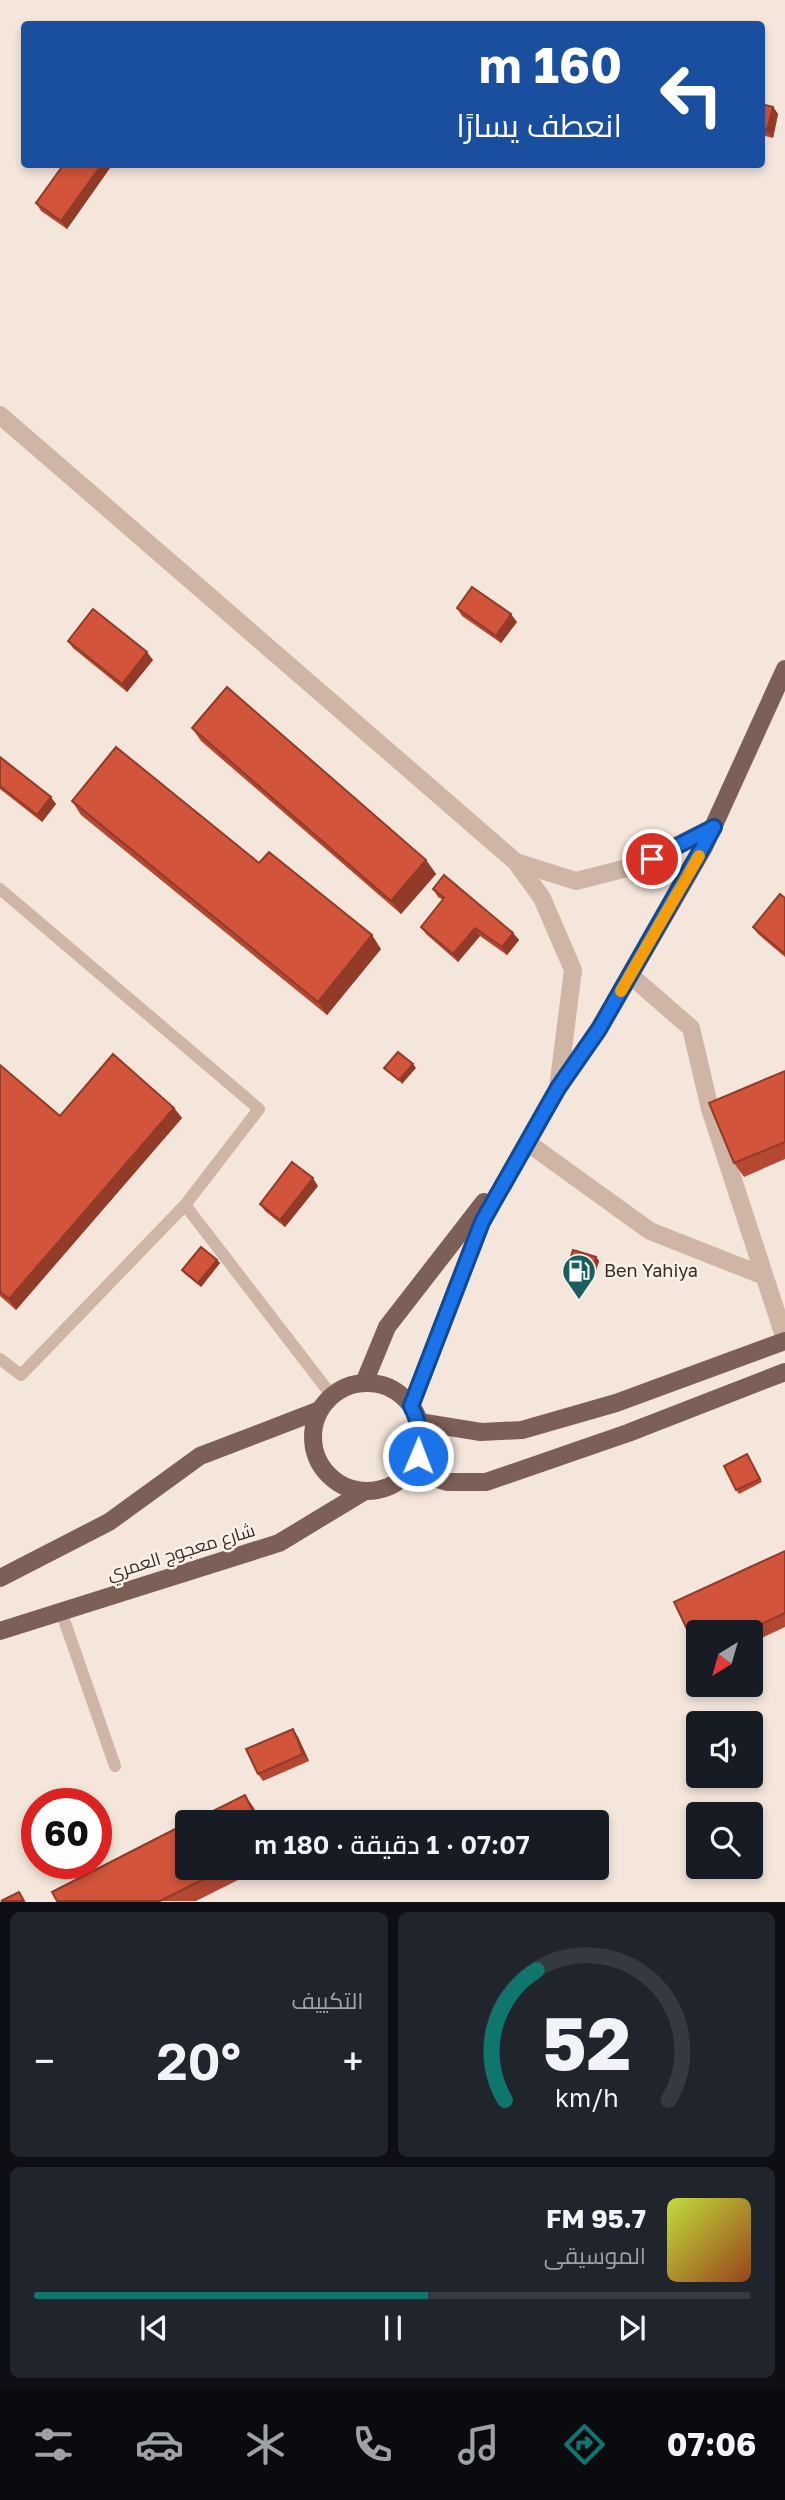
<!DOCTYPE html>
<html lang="ar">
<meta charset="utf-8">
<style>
body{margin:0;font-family:"Golos Text",Cairo,sans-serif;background:#20242c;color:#f1f3f6;direction:rtl;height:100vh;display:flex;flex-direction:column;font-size:26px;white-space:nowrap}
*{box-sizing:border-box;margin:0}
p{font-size:23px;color:#9ea1a6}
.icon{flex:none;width:38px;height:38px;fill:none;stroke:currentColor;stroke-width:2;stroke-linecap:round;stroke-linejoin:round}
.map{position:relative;height:1902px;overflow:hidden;direction:ltr}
.drawer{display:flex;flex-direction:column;gap:10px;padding:10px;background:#0d0f14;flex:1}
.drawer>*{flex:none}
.hud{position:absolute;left:21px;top:21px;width:744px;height:147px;border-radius:7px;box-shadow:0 4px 10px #0003;direction:rtl;background:#1a4fa0;color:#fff;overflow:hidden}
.needle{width:46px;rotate:217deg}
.buttons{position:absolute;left:686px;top:1620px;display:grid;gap:14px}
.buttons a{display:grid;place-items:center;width:77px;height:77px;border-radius:7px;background:#171b24;box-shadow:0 4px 10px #0003;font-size:35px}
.speed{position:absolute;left:21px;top:1788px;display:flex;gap:14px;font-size:35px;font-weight:700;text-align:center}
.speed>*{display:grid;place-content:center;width:91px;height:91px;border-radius:50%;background:#171b24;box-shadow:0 4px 10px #0003;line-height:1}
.speed .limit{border:10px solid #d22;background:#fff;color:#111}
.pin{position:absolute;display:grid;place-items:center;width:60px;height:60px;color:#fff;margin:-30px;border:4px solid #fff;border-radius:50%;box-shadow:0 2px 7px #0007}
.me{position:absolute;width:77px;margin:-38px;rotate:1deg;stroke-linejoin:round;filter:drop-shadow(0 0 5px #0008)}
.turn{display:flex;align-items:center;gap:24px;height:147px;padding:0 28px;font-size:32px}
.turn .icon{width:91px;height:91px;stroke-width:2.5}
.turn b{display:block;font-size:49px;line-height:60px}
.big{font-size:52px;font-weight:600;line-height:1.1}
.drawer .widget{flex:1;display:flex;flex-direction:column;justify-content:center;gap:10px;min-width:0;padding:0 24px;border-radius:10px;background:#20242c}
.drawer .dial{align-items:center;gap:0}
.dial svg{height:182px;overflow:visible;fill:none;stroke:#363941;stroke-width:7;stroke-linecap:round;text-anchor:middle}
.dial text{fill:#f1f3f6;stroke:none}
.song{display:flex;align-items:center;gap:21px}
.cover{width:84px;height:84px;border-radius:10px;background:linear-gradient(135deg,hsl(70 70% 55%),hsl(20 70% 35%))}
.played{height:7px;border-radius:4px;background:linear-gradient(90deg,#0f766e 55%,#363941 55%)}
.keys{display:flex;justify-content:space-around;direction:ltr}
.heat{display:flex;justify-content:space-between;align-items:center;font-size:38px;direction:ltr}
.drawer .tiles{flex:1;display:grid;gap:10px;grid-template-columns:1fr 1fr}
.widget:last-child{grid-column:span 2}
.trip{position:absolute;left:175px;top:1810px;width:434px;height:70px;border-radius:7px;background:#171b24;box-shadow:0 4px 10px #0003;font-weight:600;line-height:70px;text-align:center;direction:rtl}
.tab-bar{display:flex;height:112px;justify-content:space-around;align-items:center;background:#090b0e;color:#9ea1a6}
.tab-bar .icon{width:49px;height:49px}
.tab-bar .active{color:#0f766e}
.tab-bar b{font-size:32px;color:#f1f3f6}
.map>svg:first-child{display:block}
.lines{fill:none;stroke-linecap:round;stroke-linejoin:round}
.service{stroke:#ceb5a5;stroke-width:12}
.minor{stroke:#ceb5a5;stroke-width:18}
.primary{stroke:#7c6057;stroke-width:18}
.wall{fill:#b54833}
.shaded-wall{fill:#933b29}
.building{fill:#d2543b;stroke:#933b29;stroke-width:2}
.route-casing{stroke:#114b97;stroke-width:18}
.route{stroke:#1a73e8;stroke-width:12}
.slow{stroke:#f59e0b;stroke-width:12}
.labels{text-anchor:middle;stroke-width:5;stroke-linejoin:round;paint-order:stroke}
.poi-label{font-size:18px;fill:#392b27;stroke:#fbf1e8;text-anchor:start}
.street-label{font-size:18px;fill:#392b27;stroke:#fbf1e8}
</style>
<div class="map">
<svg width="785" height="1902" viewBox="0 0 785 1902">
<rect width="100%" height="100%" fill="#f4e6db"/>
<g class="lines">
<path class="service" d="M 0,889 L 259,1109 L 185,1205 L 21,1375 L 0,1359
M 185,1205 L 332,1396
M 61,1611 L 115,1766"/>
<path class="minor" d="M 0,415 L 516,862
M 630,975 L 691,1028 L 710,1109 L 785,1339
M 558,1088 L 573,970 L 542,898 L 516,862 L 576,881 L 631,867 L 714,827
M 528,1143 L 650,1231 L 764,1276"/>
<path class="primary" d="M 364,1383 L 387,1327 L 484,1202
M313 1437a54 54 0 1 1 108 0a54 54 0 1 1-108 0Z
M 411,1406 L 482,1222 L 558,1088 L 599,1029 L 704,847 L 785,669
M 419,1422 L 481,1432 L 522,1430 L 616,1403 L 785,1341
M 410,1471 L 448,1482 L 486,1482 L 628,1433 L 785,1372
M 0,1578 L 109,1522 L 200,1456 L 320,1410
M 0,1631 L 279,1543 L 365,1491"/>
</g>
<path class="wall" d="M 761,104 L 773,107 L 778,114 L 773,138 L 761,135 Z
M 112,165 L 67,229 L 41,211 L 36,203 Z
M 457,608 L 517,622 L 501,643 L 462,616 Z
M 68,641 L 153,660 L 127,692 L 73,648 Z
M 192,728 L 426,860 L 436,874 L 401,914 L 201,741 Z
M 0,757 L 56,804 L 42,822 L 0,789 Z
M 72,801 L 259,863 L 381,949 L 327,1015 L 81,815 Z
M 433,889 L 513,933 L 519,940 L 507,955 L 480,936 L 458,962 L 426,934 L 421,927 L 443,900 L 438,897 Z
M 785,898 L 785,957 L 758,934 L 753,927 Z
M 0,1065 L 60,1116 L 174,1108 L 182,1118 L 16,1310 L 0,1296 Z
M 785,1071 L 785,1159 L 744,1177 L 734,1163 Z
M 318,1186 L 285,1227 L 265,1211 L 260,1204 Z
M 596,1257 L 599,1261 L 592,1283 L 569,1276 L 566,1272 Z
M 217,1260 L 220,1263 L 201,1287 L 185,1274 L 182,1270 Z
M 747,1454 L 762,1482 L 739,1494 L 736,1490 Z
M 785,1551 L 785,1627 L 751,1643 L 751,1633 L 698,1633 Z
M 293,1729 L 298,1737 L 309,1761 L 263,1781 L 258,1774 Z
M 187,1867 L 264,1867 L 196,1901 L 57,1901 Z"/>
<path class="shaded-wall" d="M 773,107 L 778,114 L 773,138 L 767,130 Z
M 102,164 L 112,165 L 67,229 L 61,221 Z
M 511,614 L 517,622 L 501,643 L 496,636 Z
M 147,652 L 153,660 L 127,692 L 122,684 Z
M 51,797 L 56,804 L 42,822 L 37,815 Z
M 426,860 L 436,874 L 401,914 L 391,901 Z
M 475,928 L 480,936 L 458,962 L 453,954 Z
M 513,933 L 519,940 L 507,955 L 502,947 Z
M 372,935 L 381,949 L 327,1015 L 318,1002 Z
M 413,1064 L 416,1068 L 402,1084 L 399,1080 Z
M 174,1108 L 182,1118 L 16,1310 L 9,1299 Z
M 313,1178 L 318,1186 L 285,1227 L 280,1220 Z
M 596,1257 L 599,1261 L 592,1283 L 589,1279 Z
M 217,1260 L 220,1263 L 201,1287 L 198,1283 Z
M 293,1729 L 298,1737 L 309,1761 L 303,1754 Z
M 245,1795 L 254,1808 L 261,1822 L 258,1822 Z"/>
<path class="building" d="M 761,104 L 773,107 L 767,130 L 761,129 Z
M 64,164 L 102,164 L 61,221 L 36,203 Z
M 472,587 L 511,614 L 496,636 L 457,608 Z
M 93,609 L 147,652 L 122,684 L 68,641 Z
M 227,687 L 426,860 L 391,901 L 192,728 Z
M 116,747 L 259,863 L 269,852 L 372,935 L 318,1002 L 72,801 Z
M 0,757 L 51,797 L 37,815 L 0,786 Z
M 444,875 L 513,933 L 502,947 L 475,928 L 453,954 L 421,927 L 444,898 L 433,889 Z
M 780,894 L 785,898 L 785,954 L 753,927 Z
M 398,1052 L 413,1064 L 399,1080 L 384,1068 Z
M 113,1054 L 174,1108 L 9,1299 L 0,1292 L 0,1065 L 60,1116 Z
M 785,1071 L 785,1142 L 734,1163 L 709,1103 Z
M 292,1162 L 313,1178 L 280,1220 L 260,1204 Z
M 201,1247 L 217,1260 L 198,1283 L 182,1270 Z
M 573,1250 L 596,1257 L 589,1279 L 566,1272 Z
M 747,1454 L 760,1479 L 736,1490 L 724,1466 Z
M 785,1551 L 785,1613 L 742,1633 L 698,1633 L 698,1652 L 674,1602 Z
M 293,1729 L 303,1754 L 258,1774 L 246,1749 Z
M 245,1795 L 258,1822 L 191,1822 Z
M 187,1823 L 187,1867 L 228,1867 L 160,1901 L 57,1901 L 52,1892 Z
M 19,1892 L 24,1901 L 1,1901 Z"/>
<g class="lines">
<g class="route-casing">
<path id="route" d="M 418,1456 C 422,1436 420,1424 411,1406 L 482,1222 L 558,1088 L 599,1029 L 714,827 L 652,859"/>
</g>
<use href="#route" class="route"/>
<path class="slow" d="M 621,991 L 699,856"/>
</g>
<defs>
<g id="fuel-pin" transform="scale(1.75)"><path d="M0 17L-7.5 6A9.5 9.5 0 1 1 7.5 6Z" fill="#185f5e" stroke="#fbf1e8"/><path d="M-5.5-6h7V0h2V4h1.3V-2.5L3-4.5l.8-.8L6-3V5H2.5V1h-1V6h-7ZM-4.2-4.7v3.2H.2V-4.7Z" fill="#fff"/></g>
</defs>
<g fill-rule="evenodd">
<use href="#fuel-pin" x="579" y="1271"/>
</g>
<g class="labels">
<g class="poi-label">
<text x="604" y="1277">Ben Yahiya</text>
</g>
<g class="street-label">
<text transform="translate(181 1552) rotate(-17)" y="6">شارع معجوج العمري</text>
</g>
</g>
</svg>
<div class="buttons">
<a><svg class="needle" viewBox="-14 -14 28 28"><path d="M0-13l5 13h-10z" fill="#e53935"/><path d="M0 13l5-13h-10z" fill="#9ea1a6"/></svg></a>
<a><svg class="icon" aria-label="sound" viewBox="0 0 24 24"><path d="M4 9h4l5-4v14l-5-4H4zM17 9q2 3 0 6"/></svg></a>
<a><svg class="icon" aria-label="search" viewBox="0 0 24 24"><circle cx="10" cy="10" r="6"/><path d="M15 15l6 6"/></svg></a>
</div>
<div class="speed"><div class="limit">60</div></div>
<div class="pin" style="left:652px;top:859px;background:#d93025"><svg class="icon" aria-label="arrive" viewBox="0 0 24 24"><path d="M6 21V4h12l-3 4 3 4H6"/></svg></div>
<svg class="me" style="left:418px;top:1456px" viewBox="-20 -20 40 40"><circle r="17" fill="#1a73e8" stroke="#fff" stroke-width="3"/><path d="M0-11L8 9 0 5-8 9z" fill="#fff"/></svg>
<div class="trip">07:07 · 1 دقيقة · 180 m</div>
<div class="hud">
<div class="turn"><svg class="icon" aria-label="left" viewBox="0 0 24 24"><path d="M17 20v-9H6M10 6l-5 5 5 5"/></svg><div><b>160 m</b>انعطف يسارًا</div></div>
</div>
</div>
<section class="drawer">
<div class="tiles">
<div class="widget dial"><svg viewBox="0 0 100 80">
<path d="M14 69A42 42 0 1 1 86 69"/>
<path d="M14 69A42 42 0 0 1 28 12" stroke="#0f766e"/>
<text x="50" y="56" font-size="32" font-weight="700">52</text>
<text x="50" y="72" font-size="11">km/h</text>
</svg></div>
<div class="widget"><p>التكييف</p>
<div class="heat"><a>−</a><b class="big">20°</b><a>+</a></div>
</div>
<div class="widget">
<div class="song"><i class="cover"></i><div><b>95.7 FM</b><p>الموسيقى</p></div></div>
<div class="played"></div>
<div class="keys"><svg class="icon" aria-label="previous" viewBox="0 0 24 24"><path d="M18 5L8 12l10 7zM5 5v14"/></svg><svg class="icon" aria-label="pause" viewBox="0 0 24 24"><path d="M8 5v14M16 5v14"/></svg><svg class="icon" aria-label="next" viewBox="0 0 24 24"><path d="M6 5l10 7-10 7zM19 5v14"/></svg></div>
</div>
</div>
</section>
<nav class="tab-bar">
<b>07:06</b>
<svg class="icon active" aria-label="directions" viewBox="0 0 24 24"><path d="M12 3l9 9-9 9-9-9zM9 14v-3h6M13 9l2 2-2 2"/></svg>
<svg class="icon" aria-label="music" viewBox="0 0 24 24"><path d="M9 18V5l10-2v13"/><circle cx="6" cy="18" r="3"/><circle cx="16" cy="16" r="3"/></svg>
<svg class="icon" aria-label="phone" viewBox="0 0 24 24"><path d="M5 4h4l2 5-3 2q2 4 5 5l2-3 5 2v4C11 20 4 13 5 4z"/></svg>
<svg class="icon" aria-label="climate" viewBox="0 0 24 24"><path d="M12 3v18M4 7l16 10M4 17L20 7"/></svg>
<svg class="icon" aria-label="car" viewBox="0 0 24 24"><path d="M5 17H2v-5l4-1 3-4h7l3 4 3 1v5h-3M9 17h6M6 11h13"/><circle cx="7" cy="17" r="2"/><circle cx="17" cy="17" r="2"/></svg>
<svg class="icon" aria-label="filters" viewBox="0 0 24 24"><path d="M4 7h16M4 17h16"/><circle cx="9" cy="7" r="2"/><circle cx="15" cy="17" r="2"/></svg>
</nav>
